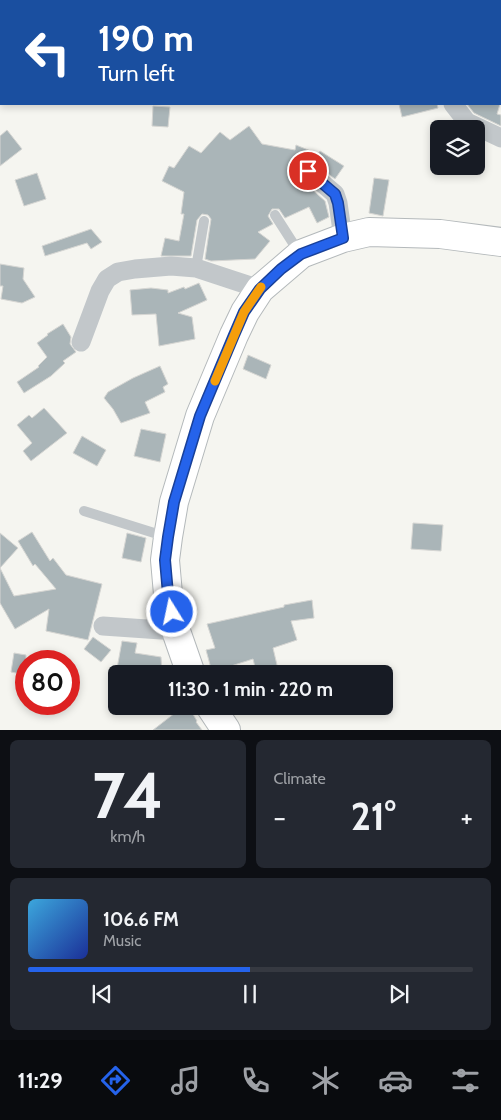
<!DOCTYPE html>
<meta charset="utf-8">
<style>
body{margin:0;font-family:Cabin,sans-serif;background:#242831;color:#f1f3f6;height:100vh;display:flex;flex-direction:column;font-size:19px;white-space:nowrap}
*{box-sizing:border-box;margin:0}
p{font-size:16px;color:#9ea1a6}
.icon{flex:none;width:28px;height:28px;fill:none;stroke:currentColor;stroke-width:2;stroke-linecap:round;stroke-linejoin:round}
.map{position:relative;height:730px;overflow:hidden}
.details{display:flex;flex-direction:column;gap:10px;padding:10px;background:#0d0f14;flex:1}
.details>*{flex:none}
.top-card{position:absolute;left:0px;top:0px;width:501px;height:105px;box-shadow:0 2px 8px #0003;background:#1a4fa0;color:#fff;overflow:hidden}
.controls{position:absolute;left:430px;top:120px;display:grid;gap:10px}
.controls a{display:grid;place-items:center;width:55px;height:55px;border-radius:8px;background:#171b24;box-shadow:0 2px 8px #0003;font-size:25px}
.speed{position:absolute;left:15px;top:650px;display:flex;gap:10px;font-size:25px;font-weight:700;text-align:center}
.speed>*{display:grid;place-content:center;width:65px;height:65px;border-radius:50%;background:#171b24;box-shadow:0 2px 8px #0003;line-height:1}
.speed .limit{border:8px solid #d22;background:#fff;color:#111}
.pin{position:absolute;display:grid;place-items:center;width:42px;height:42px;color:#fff;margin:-21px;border:2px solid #fff;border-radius:50%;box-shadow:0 1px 5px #0007}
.me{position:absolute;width:55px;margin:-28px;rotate:350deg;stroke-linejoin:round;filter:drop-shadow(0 0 4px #0008)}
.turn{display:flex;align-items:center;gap:18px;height:105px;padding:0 15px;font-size:22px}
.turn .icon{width:65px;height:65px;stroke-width:2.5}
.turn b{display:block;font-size:35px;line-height:42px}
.big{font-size:38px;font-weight:800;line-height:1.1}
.details .tile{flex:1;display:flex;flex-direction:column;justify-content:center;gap:8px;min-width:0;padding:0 18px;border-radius:8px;background:#242831}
.details .dial{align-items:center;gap:0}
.dial b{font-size:65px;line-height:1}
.song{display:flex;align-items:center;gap:15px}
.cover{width:60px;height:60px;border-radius:8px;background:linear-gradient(135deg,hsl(200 70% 55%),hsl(230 70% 35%))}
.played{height:5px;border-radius:2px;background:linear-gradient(90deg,#2563eb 50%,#363941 50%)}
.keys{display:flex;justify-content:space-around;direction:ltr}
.heat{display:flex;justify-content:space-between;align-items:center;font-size:28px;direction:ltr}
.details .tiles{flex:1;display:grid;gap:10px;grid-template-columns:1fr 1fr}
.tile:last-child{grid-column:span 2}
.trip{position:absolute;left:108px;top:665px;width:285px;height:50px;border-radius:8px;background:#171b24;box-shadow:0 2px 8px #0003;font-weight:800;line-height:50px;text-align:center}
.dock{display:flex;height:80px;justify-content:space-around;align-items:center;background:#090b0e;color:#9ea1a6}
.dock .icon{width:35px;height:35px}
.dock .current{color:#2563eb}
.dock b{font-size:22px;color:#f1f3f6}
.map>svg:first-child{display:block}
.building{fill:#aab5b8;stroke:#d6d6d3}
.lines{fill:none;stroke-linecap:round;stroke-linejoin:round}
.highway-casing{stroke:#b4b9bb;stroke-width:30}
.lane{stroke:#c2c7ca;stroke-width:10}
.street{stroke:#c2c7ca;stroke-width:19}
.highway{stroke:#fff;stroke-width:28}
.route-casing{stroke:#184099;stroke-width:12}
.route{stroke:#2563eb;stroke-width:9}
.slow{stroke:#f59e0b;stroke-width:9}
</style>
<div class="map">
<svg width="501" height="730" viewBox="0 0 501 730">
<rect width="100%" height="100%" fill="#f5f5f0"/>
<path class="building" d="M 399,104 L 437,104 L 438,108 L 402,117 Z
M 467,104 L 500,104 L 497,114 L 501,115 L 501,126 L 474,113 Z
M 153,106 L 170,107 L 168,127 L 152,126 Z
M 249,126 L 262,144 L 295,150 L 296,145 L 318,154 L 320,151 L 344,166 L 335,179 L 310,160 L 304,161 L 300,163 L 297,168 L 297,174 L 300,179 L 325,201 L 329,217 L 317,223 L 309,207 L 285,218 L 279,209 L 272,209 L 268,216 L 273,224 L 258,232 L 270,241 L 255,259 L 211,261 L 205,259 L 211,219 L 208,215 L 202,214 L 197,220 L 191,256 L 161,256 L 165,238 L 179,241 L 184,214 L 181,214 L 184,192 L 162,181 L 169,166 L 174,168 L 189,146 L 201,153 L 220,132 L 230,140 Z
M 7,130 L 22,149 L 0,166 L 0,136 Z
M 37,173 L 46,199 L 24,206 L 15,180 Z
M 374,178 L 389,180 L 383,216 L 369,213 Z
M 91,229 L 102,242 L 91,249 L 87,243 L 45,256 L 42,246 Z
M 0,264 L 24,268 L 23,279 L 35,297 L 22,303 L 1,299 L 3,286 L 0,286 Z
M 199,283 L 207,300 L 178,313 L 192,317 L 195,339 L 159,346 L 156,314 L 132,315 L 130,290 L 151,288 L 168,290 L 168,293 L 184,287 L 185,289 Z
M 63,324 L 71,337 L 70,344 L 76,352 L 63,361 L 65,363 L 51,376 L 24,393 L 17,382 L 39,367 L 38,366 L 47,357 L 37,343 L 48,335 L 47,334 Z
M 248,355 L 271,365 L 266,379 L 243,369 Z
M 160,366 L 168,384 L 163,387 L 165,392 L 145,402 L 150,413 L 121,423 L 113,409 L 104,398 L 108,392 L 133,378 Z
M 44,408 L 67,433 L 31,461 L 23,451 L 32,443 L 17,425 L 29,415 L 32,418 Z
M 141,429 L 166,434 L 160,462 L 134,456 Z
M 82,436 L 106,450 L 97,466 L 73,453 Z
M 413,523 L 443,525 L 441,551 L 411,549 Z
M 32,532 L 50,561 L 53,558 L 66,575 L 102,584 L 88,640 L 46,631 L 49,609 L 15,629 L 0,603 L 0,533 L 18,548 L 0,568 L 14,596 L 56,589 L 35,564 L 33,566 L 18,541 Z
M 127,533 L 146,538 L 141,562 L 122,558 Z
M 312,600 L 314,618 L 291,621 L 297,640 L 273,648 L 277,665 L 256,671 L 253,659 L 212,672 L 206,650 L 215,648 L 207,624 L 284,607 L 284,605 Z
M 93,637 L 111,650 L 101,662 L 84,649 Z
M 122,641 L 137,643 L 135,653 L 161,657 L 162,674 L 116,674 Z
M 14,653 L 26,655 L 26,675 L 11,672 Z
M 184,706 L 188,706 L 197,721 L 196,722 L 202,730 L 153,730 Z"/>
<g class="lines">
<g class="highway-casing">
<path id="highway" d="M 191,674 L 176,631 L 168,594 L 165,560 L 168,537 L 174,502 L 200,416 L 234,335 L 245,312 L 260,289 L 301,254 L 343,238 L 369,232 L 440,234 L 501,242
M 210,706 L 226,730"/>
</g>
<path class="lane" d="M 275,215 L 300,254
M 196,268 L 204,221
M 84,511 L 167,537"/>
<path class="street" d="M 344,0 L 346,1
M 453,104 L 467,122 L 501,138
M 308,171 L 335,194 L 338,203 L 343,238
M 81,342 L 100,291 L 107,279 L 118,272 L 135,269 L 171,266 L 196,268 L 260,289
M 103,626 L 176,631"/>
<use href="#highway" class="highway"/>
</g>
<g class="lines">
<g class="route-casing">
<path id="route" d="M 172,612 L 168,594 L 165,560 L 168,537 L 174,502 L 200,416 L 234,335 L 244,312 L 260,289 L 281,269 L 301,254 L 343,238 L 338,203 L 335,194 L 308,171"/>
</g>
<use href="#route" class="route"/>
<path class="slow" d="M 215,381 L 244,312 L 261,287"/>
</g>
</svg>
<div class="controls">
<a><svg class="icon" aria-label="layers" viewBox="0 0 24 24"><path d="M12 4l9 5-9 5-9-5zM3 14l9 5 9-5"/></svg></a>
</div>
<div class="speed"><div class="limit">80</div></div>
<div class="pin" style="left:308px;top:171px;background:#d93025"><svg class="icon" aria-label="arrive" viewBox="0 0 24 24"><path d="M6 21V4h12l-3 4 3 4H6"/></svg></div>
<svg class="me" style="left:172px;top:612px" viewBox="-20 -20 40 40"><circle r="17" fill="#2563eb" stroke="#fff" stroke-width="3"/><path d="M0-11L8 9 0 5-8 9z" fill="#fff"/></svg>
<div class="trip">11:30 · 1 min · 220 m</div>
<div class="top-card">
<div class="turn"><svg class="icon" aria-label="left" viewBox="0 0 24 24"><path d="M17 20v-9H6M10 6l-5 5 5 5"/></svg><div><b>190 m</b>Turn left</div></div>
</div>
</div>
<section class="details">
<div class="tiles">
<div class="tile dial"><b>74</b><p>km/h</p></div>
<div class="tile"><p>Climate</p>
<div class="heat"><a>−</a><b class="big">21°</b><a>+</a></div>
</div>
<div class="tile">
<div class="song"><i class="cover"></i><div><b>106.6 FM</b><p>Music</p></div></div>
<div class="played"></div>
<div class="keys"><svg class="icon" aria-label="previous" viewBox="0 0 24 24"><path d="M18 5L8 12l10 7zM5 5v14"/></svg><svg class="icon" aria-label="pause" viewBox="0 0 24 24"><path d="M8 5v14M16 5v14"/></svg><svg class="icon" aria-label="next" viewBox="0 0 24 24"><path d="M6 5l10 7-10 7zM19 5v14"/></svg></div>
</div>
</div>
</section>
<nav class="dock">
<b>11:29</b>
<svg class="icon current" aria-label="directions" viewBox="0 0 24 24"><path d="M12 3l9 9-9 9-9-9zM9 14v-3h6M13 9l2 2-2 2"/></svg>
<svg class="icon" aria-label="music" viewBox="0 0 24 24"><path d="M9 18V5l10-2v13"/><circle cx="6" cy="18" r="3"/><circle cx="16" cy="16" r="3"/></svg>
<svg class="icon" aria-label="phone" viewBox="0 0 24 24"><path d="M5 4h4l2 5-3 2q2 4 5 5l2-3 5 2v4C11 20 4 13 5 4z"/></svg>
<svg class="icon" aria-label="climate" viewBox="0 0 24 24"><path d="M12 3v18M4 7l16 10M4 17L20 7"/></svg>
<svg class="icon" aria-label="car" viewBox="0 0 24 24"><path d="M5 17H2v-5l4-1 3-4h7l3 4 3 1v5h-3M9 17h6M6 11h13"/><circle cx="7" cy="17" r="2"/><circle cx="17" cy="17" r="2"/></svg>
<svg class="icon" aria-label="filters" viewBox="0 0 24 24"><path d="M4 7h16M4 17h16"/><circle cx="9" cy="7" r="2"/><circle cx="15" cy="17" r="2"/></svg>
</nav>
